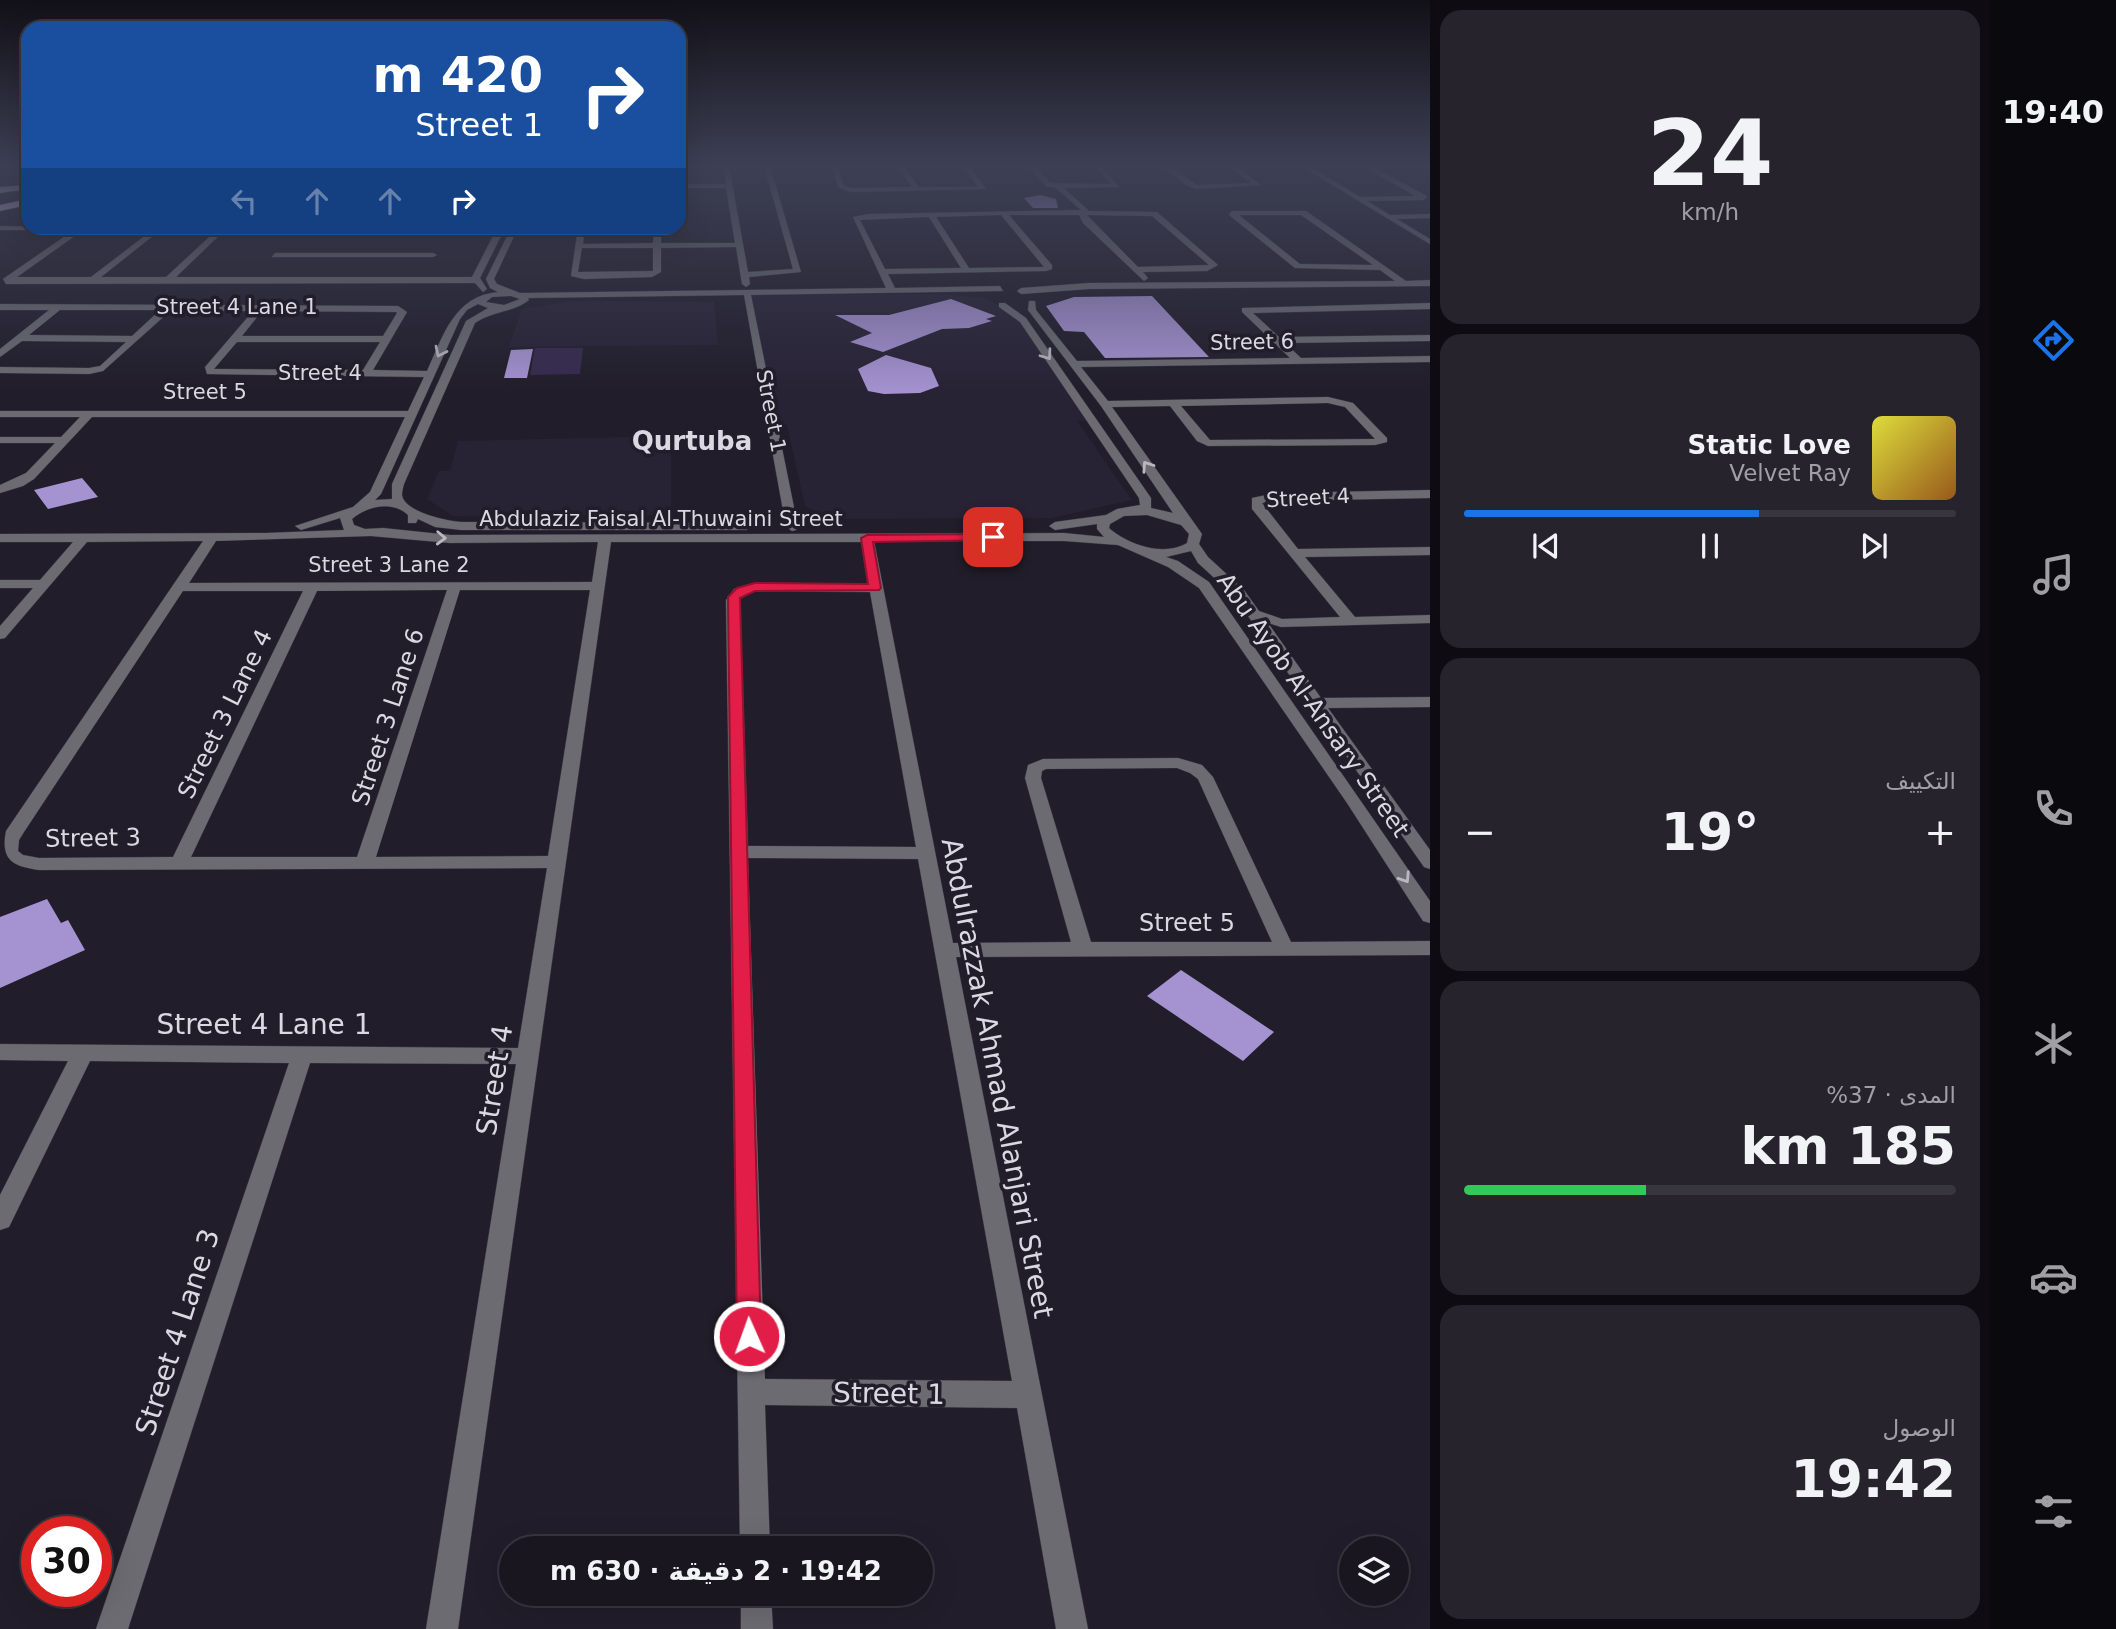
<!DOCTYPE html>
<html lang="ar">
<meta charset="utf-8">
<style>
body{margin:0;font-family:"DejaVu Sans","Noto Sans Arabic",sans-serif;background:#26232d;color:#f1f3f6;direction:rtl;height:100vh;display:flex;flex-direction:column;font-size:26px;white-space:nowrap}
*{box-sizing:border-box;margin:0}
p{font-size:23px;color:#9f9fa5}
.icon{flex:none;width:38px;height:38px;fill:none;stroke:currentColor;stroke-width:2;stroke-linecap:round;stroke-linejoin:round}
.map{position:relative;flex:1;overflow:hidden;direction:ltr}
.side{display:flex;flex-direction:column;gap:10px;padding:10px;background:#0e0c12;width:560px}
.side>*{flex:none}
.top-card{position:absolute;left:21px;top:21px;width:665px;height:214px;border-radius:21px;box-shadow:0 7px 28px #0002,0 0 0 2px #37353e;direction:rtl;background:#1a4fa0;color:#fff;overflow:hidden}
.buttons{position:absolute;left:1339px;top:1536px;display:grid;gap:14px}
.buttons a{display:grid;place-items:center;width:70px;height:70px;border-radius:50%;background:#191620;box-shadow:0 7px 28px #0002,0 0 0 2px #37353e;font-size:35px}
.speed{position:absolute;left:21px;top:1516px;display:flex;gap:14px;font-size:35px;font-weight:700;text-align:center}
.speed>*{display:grid;place-content:center;width:91px;height:91px;border-radius:50%;background:#191620;box-shadow:0 7px 28px #0002,0 0 0 2px #37353e;line-height:1}
.speed .limit{border:10px solid #d22;background:#fff;color:#111}
.pin{position:absolute;display:grid;place-items:center;width:60px;height:60px;color:#fff;margin:-30px;border-radius:14px;box-shadow:0 4px 10px #0006}
.me{position:absolute;width:77px;margin:-38px;rotate:358deg;stroke-linejoin:round;filter:drop-shadow(0 0 5px #0008)}
.turn{display:flex;align-items:center;gap:24px;height:147px;padding:0 28px;font-size:32px}
.turn .icon{width:91px;height:91px;stroke-width:2.5}
.turn b{display:block;font-size:49px;line-height:60px}
.lanes{display:flex;align-items:center;height:66px;padding:0 28px;background:#0003;justify-content:center;gap:35px;direction:ltr}
.lanes .off{opacity:.35}
.big{font-size:52px;font-weight:800;line-height:1.1}
.side .tile{flex:1;display:flex;flex-direction:column;justify-content:center;gap:10px;min-width:0;padding:0 24px;border-radius:21px;background:#26232d}
.side .dial{align-items:center;gap:0}
.dial b{font-size:91px;line-height:1}
.song{display:flex;align-items:center;gap:21px}
.cover{width:84px;height:84px;border-radius:10px;background:linear-gradient(135deg,hsl(60 70% 55%),hsl(30 70% 35%))}
.played{height:7px;border-radius:4px;background:linear-gradient(90deg,#1a73e8 60%,#37353e 60%)}
.keys{display:flex;justify-content:space-around;direction:ltr}
.heat{display:flex;justify-content:space-between;align-items:center;font-size:38px;direction:ltr}
.charge{height:10px;border-radius:5px;background:linear-gradient(90deg,#34c759 37%,#37353e 0)}
.trip{position:absolute;left:499px;top:1536px;width:434px;height:70px;border-radius:35px;background:#191620;box-shadow:0 7px 28px #0002,0 0 0 2px #37353e;font-weight:800;line-height:70px;text-align:center;direction:rtl}
main{display:flex;flex:1;min-height:0}
.tab-bar{display:flex;flex-direction:column;width:126px;justify-content:space-around;align-items:center;background:#0a090d;color:#9f9fa5}
.tab-bar .icon{width:49px;height:49px}
.tab-bar .selected{color:#1a73e8}
.tab-bar b{font-size:32px;color:#f1f3f6}
.map>svg:first-child{display:block}
.built{fill:#282235}
.green{fill:#362a4e}
.building{fill:#a592d1}
.lines{fill:none;stroke-linecap:round;stroke-linejoin:round}
.minor-casing{stroke:#3b3744;stroke-width:1}
.highway-casing{stroke:#3b3744;stroke-width:2}
.minor{fill:#6c6b72;fill-rule:evenodd}
.highway{fill:#dad5e7;fill-rule:evenodd}
.oneway{stroke:#bab7c0}
.route{fill:#e11d48;stroke:#92132f;stroke-width:2}
.labels{text-anchor:middle;stroke-width:7;stroke-linejoin:round;paint-order:stroke}
.far-street-label{font-size:21px;fill:#dbd8e2;stroke:#211d2a}
.street-label{font-size:24px;fill:#dbd8e2;stroke:#211d2a}
.far-district-label{font-size:26px;font-weight:bold;fill:#dbd8e2;stroke:#211d2a}
.near-street-label{font-size:28px;fill:#dbd8e2;stroke:#211d2a}
</style>
<main>
<nav class="tab-bar">
<b>19:40</b>
<svg class="icon selected" aria-label="directions" viewBox="0 0 24 24"><path d="M12 3l9 9-9 9-9-9zM9 14v-3h6M13 9l2 2-2 2"/></svg>
<svg class="icon" aria-label="music" viewBox="0 0 24 24"><path d="M9 18V5l10-2v13"/><circle cx="6" cy="18" r="3"/><circle cx="16" cy="16" r="3"/></svg>
<svg class="icon" aria-label="phone" viewBox="0 0 24 24"><path d="M5 4h4l2 5-3 2q2 4 5 5l2-3 5 2v4C11 20 4 13 5 4z"/></svg>
<svg class="icon" aria-label="climate" viewBox="0 0 24 24"><path d="M12 3v18M4 7l16 10M4 17L20 7"/></svg>
<svg class="icon" aria-label="car" viewBox="0 0 24 24"><path d="M5 17H2v-5l4-1 3-4h7l3 4 3 1v5h-3M9 17h6M6 11h13"/><circle cx="7" cy="17" r="2"/><circle cx="17" cy="17" r="2"/></svg>
<svg class="icon" aria-label="filters" viewBox="0 0 24 24"><path d="M4 7h16M4 17h16"/><circle cx="9" cy="7" r="2"/><circle cx="15" cy="17" r="2"/></svg>
</nav>
<section class="side">
<div class="tile dial"><b>24</b><p>km/h</p></div>
<div class="tile">
<div class="song"><i class="cover"></i><div><b>Static Love</b><p>Velvet Ray</p></div></div>
<div class="played"></div>
<div class="keys"><svg class="icon" aria-label="previous" viewBox="0 0 24 24"><path d="M18 5L8 12l10 7zM5 5v14"/></svg><svg class="icon" aria-label="pause" viewBox="0 0 24 24"><path d="M8 5v14M16 5v14"/></svg><svg class="icon" aria-label="next" viewBox="0 0 24 24"><path d="M6 5l10 7-10 7zM19 5v14"/></svg></div>
</div>
<div class="tile"><p>التكييف</p>
<div class="heat"><a>−</a><b class="big">19°</b><a>+</a></div>
</div>
<div class="tile"><p>المدى · 37%</p><b class="big">185 km</b><div class="charge"></div></div>
<div class="tile"><p>الوصول</p><b class="big">19:42</b></div>
</section>
<div class="map">
<svg width="1430" height="1629" viewBox="0 0 1430 1629">
<rect width="100%" height="100%" fill="#211d2a"/>
<path class="built" d="M 939,294 L 983,298 L 1018,315 L 1093,420 L 1077,421 L 1132,500 L 1052,518 L 827,519 L 805,506 L 787,425 L 774,426 L 748,296 Z
M 571,301 L 714,302 L 718,345 L 509,347 L 522,309 Z
M 671,436 L 671,515 L 453,516 L 427,499 L 439,471 L 450,471 L 458,441 Z"/>
<path class="green" d="M 535,348 L 583,348 L 580,374 L 530,375 Z"/>
<path class="building" d="M 1040,195 L 1056,199 L 1058,208 L 1033,208 L 1024,198 Z
M 1152,296 L 1209,357 L 1105,358 L 1084,332 L 1064,331 L 1046,306 L 1074,297 Z
M 951,299 L 996,316 L 986,319 L 992,321 L 969,328 L 942,329 L 883,352 L 850,342 L 872,333 L 835,315 L 889,315 Z
M 533,349 L 527,378 L 504,378 L 511,350 Z
M 886,355 L 931,368 L 939,386 L 920,393 L 884,394 L 868,391 L 858,369 Z
M 82,478 L 98,497 L 48,509 L 34,490 Z
M 47,899 L 61,923 L 68,920 L 85,950 L 0,988 L 0,917 Z
M 1181,970 L 1274,1032 L 1243,1061 L 1147,996 Z"/>
<g class="lines">
<g class="minor-casing">
<path id="minor" d="M 723,166 L 729,166 L 748,272 L 793,269 L 764,166 L 770,166 L 801,272 L 749,277 L 750,284 L 746,287 L 742,284 L 736,247 L 661,248 L 661,272 L 652,277 L 584,279 L 571,276 L 578,228 L 585,228 L 583,244 L 653,243 L 654,228 L 661,228 L 661,243 L 735,243 L 726,188 L 679,188 L 679,184 L 726,184 ZM 582,248 L 653,248 L 653,271 L 578,272 Z
M 831,166 L 837,166 L 844,186 L 851,188 L 912,187 L 897,166 L 903,166 L 919,187 L 978,187 L 963,166 L 969,166 L 986,189 L 851,192 L 839,188 Z
M 1028,166 L 1035,166 L 1050,183 L 1111,184 L 1094,166 L 1101,166 L 1119,187 L 1064,188 L 1089,211 L 1157,212 L 1218,265 L 1207,271 L 1143,272 L 1148,278 L 1144,281 L 1083,223 L 1079,215 L 1009,215 L 1052,265 L 1052,269 L 1046,271 L 888,274 L 895,288 L 1000,286 L 1003,291 L 751,295 L 798,527 L 796,530 L 792,531 L 786,527 L 744,295 L 528,298 L 529,300 C 515,312 492,311 475,323 L 404,484 C 403,488 402,491 402,495 C 404,512 447,521 461,522 L 743,523 L 747,524 L 747,530 L 461,530 L 435,527 L 418,519 L 416,523 L 408,523 L 408,515 C 392,500 367,506 352,519 L 354,525 L 365,529 L 383,528 L 450,535 L 1064,533 L 1104,537 L 1097,529 L 1097,524 L 1055,530 L 1049,526 L 1055,522 L 1106,515 L 1117,509 L 1140,505 L 1139,498 L 1020,322 L 999,307 L 999,303 L 1005,303 L 1026,318 L 1151,498 L 1151,508 L 1173,513 L 1101,406 L 1028,310 L 1029,301 L 1035,301 L 1036,310 L 1077,361 L 1290,358 L 1242,312 L 1242,308 L 1430,303 L 1430,309 L 1253,313 L 1279,337 L 1430,335 L 1430,341 L 1285,343 L 1301,358 L 1430,356 L 1430,362 L 1081,367 L 1108,401 L 1328,397 L 1353,403 L 1387,438 L 1387,442 L 1375,445 L 1208,446 L 1197,441 L 1170,406 L 1112,407 L 1202,534 L 1199,544 L 1208,557 L 1244,590 L 1259,611 L 1282,619 L 1340,617 L 1252,509 L 1252,498 L 1276,493 L 1430,490 L 1430,498 L 1276,501 L 1262,503 L 1298,549 L 1430,547 L 1430,555 L 1305,557 L 1355,617 L 1430,615 L 1430,623 L 1281,627 L 1268,623 L 1321,698 L 1430,697 L 1430,707 L 1328,708 L 1430,850 L 1430,869 L 1424,867 L 1234,596 L 1198,563 L 1191,551 L 1166,557 L 1178,561 L 1209,582 L 1430,901 L 1430,923 L 1423,921 L 1347,803 L 1199,588 L 1168,567 L 1118,545 L 1064,541 L 874,541 L 953,943 L 1071,942 L 1025,778 L 1028,765 L 1043,759 L 1178,758 L 1202,765 L 1213,777 L 1291,942 L 1430,941 L 1430,955 L 956,957 L 1088,1629 L 1056,1629 L 1017,1408 L 765,1405 L 770,1549 L 740,1549 L 726,600 L 734,589 L 755,583 L 869,584 L 861,542 L 611,542 L 458,1629 L 426,1629 L 516,1064 L 310,1063 L 128,1629 L 96,1629 L 289,1063 L 90,1061 L 9,1227 L 0,1230 L 0,1195 L 68,1061 L 0,1060 L 0,1044 L 518,1048 L 547,868 L 39,870 C 15,866 0,862 6,831 L 203,541 L 87,542 L 5,638 L 0,639 L 0,626 L 33,588 L 0,588 L 0,580 L 40,580 L 73,542 L 0,542 L 0,534 L 266,533 L 344,530 L 340,518 L 301,530 L 295,526 L 353,507 L 370,492 L 405,417 L 92,417 L 34,479 L 23,486 L 0,493 L 0,485 L 26,473 L 55,443 L 0,443 L 0,437 L 61,437 L 80,417 L 0,417 L 0,411 L 408,411 L 424,377 L 207,374 L 205,367 L 253,311 L 170,311 L 103,371 L 89,374 L 0,373 L 0,367 L 89,368 L 100,366 L 126,342 L 22,341 L 0,357 L 0,349 L 49,310 L 0,310 L 0,304 L 398,306 L 407,312 L 373,370 L 427,371 C 443,336 454,296 498,292 L 490,288 L 486,279 L 511,228 L 518,228 L 494,279 L 497,284 L 520,293 L 886,288 L 853,217 L 869,214 L 1081,210 L 1056,188 L 1046,186 ZM 1001,215 L 1044,267 L 969,268 L 936,217 ZM 1087,215 L 1152,216 L 1209,265 L 1138,267 ZM 929,217 L 961,268 L 885,269 L 860,220 ZM 511,296 L 520,299 L 504,305 L 486,302 L 492,297 ZM 478,304 L 488,308 L 466,321 L 392,484 L 392,499 L 375,500 L 381,494 L 460,319 L 467,310 ZM 60,310 L 160,310 L 132,336 L 29,335 ZM 262,311 L 396,312 L 397,313 L 383,336 L 242,336 ZM 237,342 L 380,342 L 363,370 L 214,369 ZM 1328,403 L 1345,407 L 1375,439 L 1210,440 L 1181,406 ZM 1147,515 L 1181,525 L 1189,534 L 1187,543 C 1164,557 1128,545 1109,528 L 1110,524 L 1124,516 ZM 371,536 L 450,543 L 598,542 L 592,582 L 189,583 L 216,541 ZM 447,590 L 357,857 L 191,857 L 317,591 ZM 460,590 L 590,590 L 548,856 L 376,857 ZM 183,591 L 303,591 L 173,857 L 39,858 L 23,855 L 18,851 L 19,840 L 24,832 ZM 756,591 L 870,592 L 916,847 L 748,846 L 740,600 L 744,595 ZM 1177,768 L 1190,773 L 1198,779 L 1272,942 L 1091,942 L 1041,778 L 1042,771 L 1046,769 ZM 748,858 L 918,859 L 1012,1381 L 765,1379 Z
M 1163,166 L 1170,166 L 1197,185 L 1251,183 L 1229,166 L 1236,166 L 1261,185 L 1196,189 L 1186,185 Z
M 1301,166 L 1309,166 L 1360,197 L 1415,196 L 1363,166 L 1371,166 L 1427,196 L 1424,200 L 1367,201 L 1390,215 L 1430,214 L 1430,218 L 1397,219 L 1430,239 L 1430,244 Z
M 1232,211 L 1306,211 L 1406,281 L 1430,280 L 1430,286 L 1089,289 L 1021,294 L 1017,291 L 1021,288 L 1089,283 L 1395,281 L 1380,270 L 1295,268 L 1229,215 ZM 1239,215 L 1301,215 L 1373,265 L 1300,264 Z
M 0,226 L 86,228 L 17,277 L 91,277 L 155,228 L 163,228 L 101,277 L 166,277 L 219,228 L 227,228 L 176,277 L 472,277 L 497,228 L 505,228 L 480,278 L 487,289 L 483,292 L 475,283 L 6,284 L 3,279 L 74,230 L 0,230 Z
M 295,231 L 446,231 L 450,233 L 446,235 L 292,235 Z
M 275,253 L 433,253 L 437,255 L 433,257 L 272,257 Z
M 741,1594 L 771,1594 L 773,1629 L 741,1629 Z"/>
</g>
<g class="highway-casing">
<path id="highway" d="M 28,185 L 28,189 L 0,193 L 0,187 Z
M 28,199 L 28,205 L 0,211 L 0,205 Z"/>
</g>
<use href="#minor" class="minor"/>
<use href="#highway" class="highway"/>
</g>
<defs><path id="oneway-chevron" d="M-2-3.5L2.5 0L-2 3.5" fill="none" stroke-width="1.6" stroke-linecap="round" stroke-linejoin="round" transform="scale(1.75)"/></defs>
<g class="oneway">
<use href="#oneway-chevron" transform="translate(440 352) rotate(116)"/>
<use href="#oneway-chevron" transform="translate(1047 355) rotate(54)"/>
<use href="#oneway-chevron" transform="translate(1147 466) rotate(-124)"/>
<use href="#oneway-chevron" transform="translate(441 538) rotate(2)"/>
<use href="#oneway-chevron" transform="translate(1405 878) rotate(57)"/>
</g>
<linearGradient id="sky" x2="0" y2="1"><stop stop-color="#121017"/><stop offset="0.42" stop-color="#3d4055"/><stop offset="1" stop-color="#3d4055" stop-opacity="0"/></linearGradient>
<rect width="1430" height="394" fill="url(#sky)"/>
<path class="route" d="M 993,534 L 997,535 L 997,540 L 873,542 L 881,588 L 879,590 L 755,591 L 740,598 L 761,1336 L 758,1344 L 749,1348 L 741,1344 L 737,1336 L 728,597 L 737,588 L 755,583 L 868,584 L 861,538 L 867,535 Z"/>
<g class="labels">
<g class="far-street-label">
<text x="237" y="314">Street 4 Lane 1</text>
<text transform="translate(1252 342) rotate(-1)" y="7">Street 6</text>
<text x="320" y="380">Street 4</text>
<text x="205" y="399">Street 5</text>
<text transform="translate(771 411) rotate(79)" y="7">Street 1</text>
<text transform="translate(1308 498) rotate(-3)" y="7">Street 4</text>
<text x="661" y="526">Abdulaziz Faisal Al-Thuwaini Street</text>
<text x="389" y="572">Street 3 Lane 2</text>
</g>
<g class="street-label">
<text transform="translate(1313 705) rotate(55)" y="8">Abu Ayob Al-Ansary Street</text>
<text transform="translate(225 714) rotate(-64)" y="8">Street 3 Lane 4</text>
<text transform="translate(388 717) rotate(-72)" y="8">Street 3 Lane 6</text>
<text transform="translate(93 838) rotate(-1)" y="8">Street 3</text>
<text x="1187" y="931">Street 5</text>
</g>
<g class="far-district-label">
<text x="692" y="450">Qurtuba</text>
</g>
<g class="near-street-label">
<text x="264" y="1034">Street 4 Lane 1</text>
<text transform="translate(998 1078) rotate(79)" y="10">Abdulrazzak Ahmad Alanjari Street</text>
<text transform="translate(494 1080) rotate(-81)" y="10">Street 4</text>
<text transform="translate(177 1332) rotate(-72)" y="10">Street 4 Lane 3</text>
<text transform="translate(889 1393) rotate(1)" y="10">Street 1</text>
</g>
</g>
</svg>
<div class="buttons">
<a><svg class="icon" aria-label="layers" viewBox="0 0 24 24"><path d="M12 4l9 5-9 5-9-5zM3 14l9 5 9-5"/></svg></a>
</div>
<div class="speed"><div class="limit">30</div></div>
<div class="pin" style="left:993px;top:537px;background:#d93025"><svg class="icon" aria-label="arrive" viewBox="0 0 24 24"><path d="M6 21V4h12l-3 4 3 4H6"/></svg></div>
<svg class="me" style="left:749px;top:1336px" viewBox="-20 -20 40 40"><circle r="17" fill="#e11d48" stroke="#fff" stroke-width="3"/><path d="M0-11L8 9 0 5-8 9z" fill="#fff"/></svg>
<div class="trip">19:42 · 2 دقيقة · 630 m</div>
<div class="top-card">
<div class="turn"><svg class="icon" aria-label="right" viewBox="0 0 24 24"><path d="M7 20v-9h11M14 6l5 5-5 5"/></svg><div><b>420 m</b>Street 1</div></div>
<div class="lanes"><svg class="icon off" aria-label="left" viewBox="0 0 24 24"><path d="M17 20v-9H6M10 6l-5 5 5 5"/></svg><svg class="icon off" aria-label="ahead" viewBox="0 0 24 24"><path d="M12 20V5M6 11l6-6 6 6"/></svg><svg class="icon off" aria-label="ahead" viewBox="0 0 24 24"><path d="M12 20V5M6 11l6-6 6 6"/></svg><svg class="icon" aria-label="right" viewBox="0 0 24 24"><path d="M7 20v-9h11M14 6l5 5-5 5"/></svg></div>
</div>
</div>
</main>
